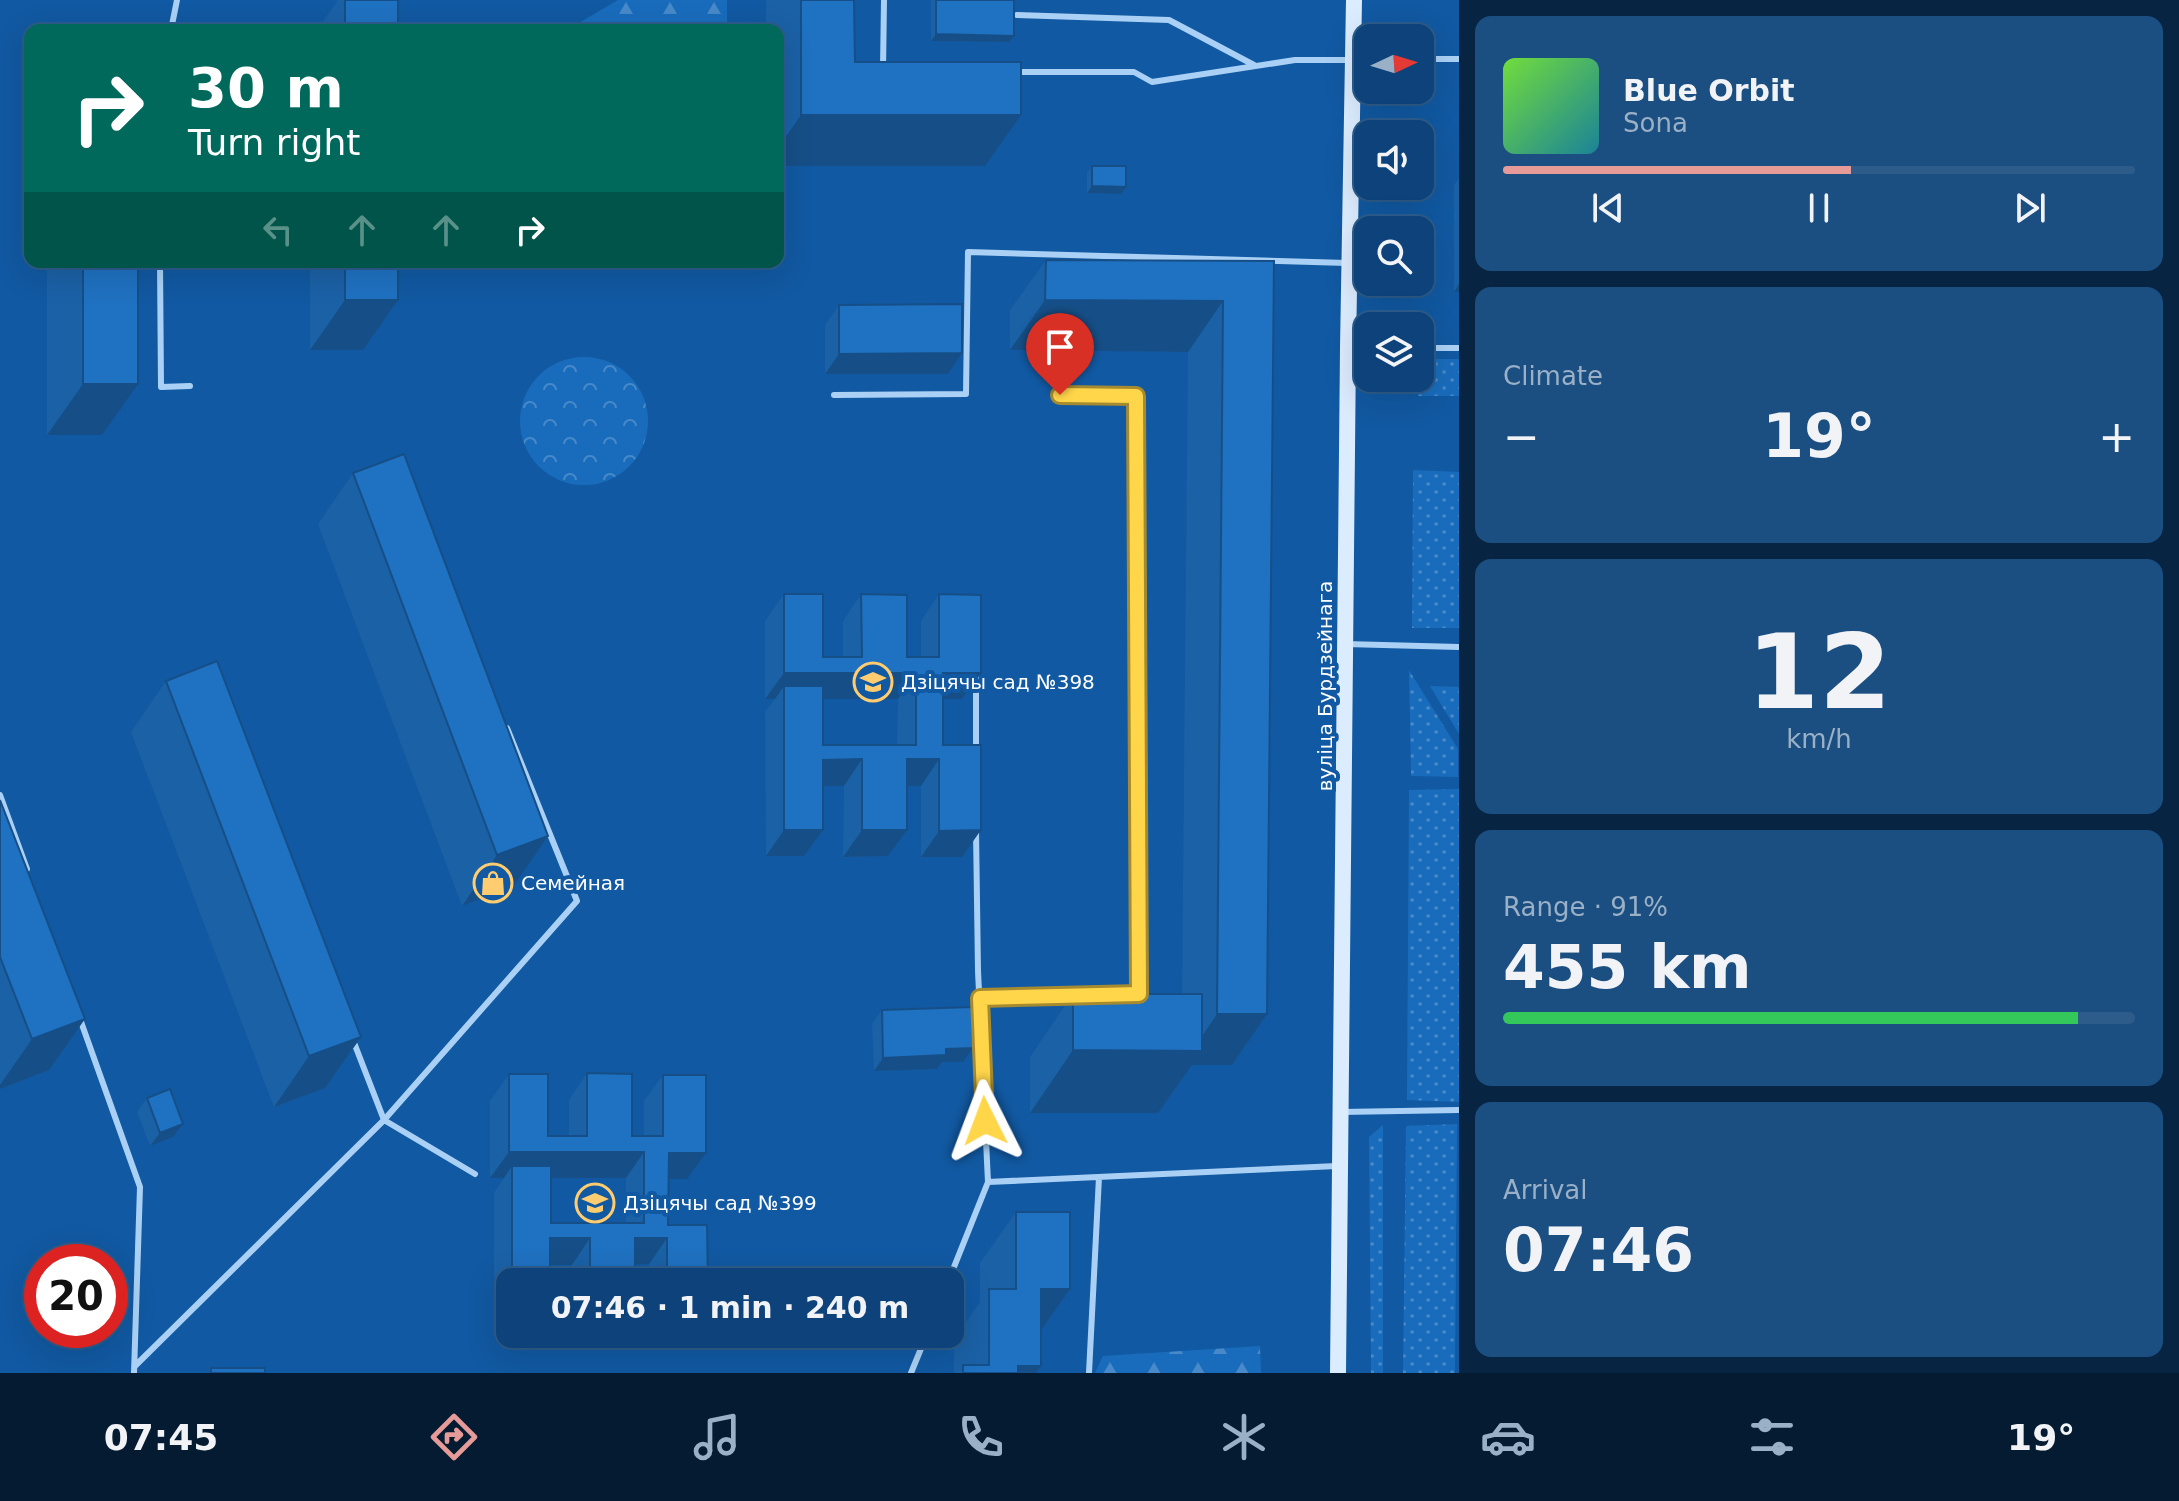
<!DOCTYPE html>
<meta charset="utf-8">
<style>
body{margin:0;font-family:"DejaVu Sans",sans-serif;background:#1b4e81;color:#f1f3f6;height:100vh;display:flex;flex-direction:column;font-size:30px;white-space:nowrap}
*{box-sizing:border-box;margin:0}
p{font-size:26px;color:#9ab0c7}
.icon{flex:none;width:44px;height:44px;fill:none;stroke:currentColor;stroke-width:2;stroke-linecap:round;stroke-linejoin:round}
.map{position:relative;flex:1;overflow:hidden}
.panel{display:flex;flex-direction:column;gap:16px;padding:16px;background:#072543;width:720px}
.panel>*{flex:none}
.banner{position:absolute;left:24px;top:24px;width:760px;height:244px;border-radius:16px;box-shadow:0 8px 32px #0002,0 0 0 2px #2d5c8b;background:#00695c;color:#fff;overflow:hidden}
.needle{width:52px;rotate:86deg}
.tools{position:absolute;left:1354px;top:24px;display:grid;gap:16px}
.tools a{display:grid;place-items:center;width:80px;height:80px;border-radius:16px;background:#0d437a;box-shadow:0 8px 32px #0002,0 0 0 2px #2d5c8b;font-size:40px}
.speed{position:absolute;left:24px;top:1244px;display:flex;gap:16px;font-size:40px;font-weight:700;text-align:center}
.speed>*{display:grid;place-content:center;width:104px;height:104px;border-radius:50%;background:#0d437a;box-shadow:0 8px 32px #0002,0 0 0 2px #2d5c8b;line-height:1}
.speed .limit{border:12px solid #d22;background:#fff;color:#111}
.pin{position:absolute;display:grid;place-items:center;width:68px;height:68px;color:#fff;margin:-82px -34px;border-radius:50% 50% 50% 0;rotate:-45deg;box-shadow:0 0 8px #0007}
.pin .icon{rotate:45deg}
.me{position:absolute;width:88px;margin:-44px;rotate:357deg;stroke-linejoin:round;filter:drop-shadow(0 0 6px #0008)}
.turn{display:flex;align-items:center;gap:28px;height:168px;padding:0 32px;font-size:36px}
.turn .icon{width:104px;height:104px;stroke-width:2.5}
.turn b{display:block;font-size:56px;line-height:68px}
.lanes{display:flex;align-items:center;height:76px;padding:0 32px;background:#0003;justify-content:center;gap:40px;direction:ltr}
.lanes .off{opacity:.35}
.big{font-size:60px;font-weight:700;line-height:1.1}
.panel .widget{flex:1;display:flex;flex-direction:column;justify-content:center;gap:12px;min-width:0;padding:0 28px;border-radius:16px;background:#1b4e81}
.panel .dial{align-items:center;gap:0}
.dial b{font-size:104px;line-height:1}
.song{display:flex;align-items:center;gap:24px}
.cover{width:96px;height:96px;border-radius:12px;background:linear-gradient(135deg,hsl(100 70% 55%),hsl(190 70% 35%))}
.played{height:8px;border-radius:4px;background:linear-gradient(90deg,#e69b98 55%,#2d5c8b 55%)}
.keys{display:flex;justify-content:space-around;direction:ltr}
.heat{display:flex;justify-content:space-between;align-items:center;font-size:44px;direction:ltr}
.charge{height:12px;border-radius:6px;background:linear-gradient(90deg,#34c759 91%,#2d5c8b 0)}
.trip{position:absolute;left:496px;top:1268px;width:468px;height:80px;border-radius:16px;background:#0d437a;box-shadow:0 8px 32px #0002,0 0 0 2px #2d5c8b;font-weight:700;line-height:80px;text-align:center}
.tabs{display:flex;height:128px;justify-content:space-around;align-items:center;background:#051b31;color:#9ab0c7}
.tabs .icon{width:56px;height:56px}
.tabs .active{color:#e69b98}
.tabs b{font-size:36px;color:#f1f3f6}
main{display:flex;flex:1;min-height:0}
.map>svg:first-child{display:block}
.grass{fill:url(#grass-dots)}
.forest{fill:url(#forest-firs)}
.park{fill:url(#park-crowns)}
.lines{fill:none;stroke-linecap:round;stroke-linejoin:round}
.lane{stroke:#aad1f5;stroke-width:6}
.secondary{stroke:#dbecfe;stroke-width:16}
.wall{fill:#1b61a6;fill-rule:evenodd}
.shaded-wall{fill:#164f87}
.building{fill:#1f71c1;stroke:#164f87;stroke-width:2}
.route-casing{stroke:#a68a30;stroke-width:20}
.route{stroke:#ffd54a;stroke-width:14}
.labels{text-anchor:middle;stroke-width:8;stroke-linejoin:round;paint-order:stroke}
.poi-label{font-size:20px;fill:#fff;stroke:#1159a2;text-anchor:start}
.street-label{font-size:20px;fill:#fff;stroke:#1159a2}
</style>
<main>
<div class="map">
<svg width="1459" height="1373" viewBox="0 0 1459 1373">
<defs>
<pattern id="grass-dots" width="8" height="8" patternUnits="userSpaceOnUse" patternTransform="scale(2)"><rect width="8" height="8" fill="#196cbc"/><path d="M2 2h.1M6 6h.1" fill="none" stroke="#4789c9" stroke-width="1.8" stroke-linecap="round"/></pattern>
<pattern id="forest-firs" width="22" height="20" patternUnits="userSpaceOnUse" patternTransform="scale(2)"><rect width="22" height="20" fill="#196cbc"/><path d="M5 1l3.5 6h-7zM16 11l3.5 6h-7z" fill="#4789c9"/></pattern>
<pattern id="park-crowns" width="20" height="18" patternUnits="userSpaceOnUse" patternTransform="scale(2)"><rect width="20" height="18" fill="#196cbc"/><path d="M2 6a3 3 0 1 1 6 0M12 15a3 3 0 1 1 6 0" fill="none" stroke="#4789c9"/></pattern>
</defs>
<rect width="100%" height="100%" fill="#1159a2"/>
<path class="grass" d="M 1420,359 L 1459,359 L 1459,396 L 1418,396 Z
M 1413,470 L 1459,472 L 1459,628 L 1412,628 Z
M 1409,670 L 1458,749 L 1458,777 L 1411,776 Z
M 1430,686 L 1459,687 L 1459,734 Z
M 1459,789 L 1459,1102 L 1407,1100 L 1409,790 Z
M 1457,1124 L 1455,1373 L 1403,1373 L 1406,1126 Z
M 1383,1125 L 1383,1373 L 1371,1373 L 1369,1137 Z"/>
<path class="forest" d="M 618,0 L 727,0 L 727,30 L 567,30 Z
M 1260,1346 L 1261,1373 L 1095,1373 L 1103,1356 Z"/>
<path class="park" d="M520 421a64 64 0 1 1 128 0a64 64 0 1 1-128 0Z"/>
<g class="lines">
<path class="lane" d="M 1017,15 L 1169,20 L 1254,65
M 171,30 L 177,0
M 1420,59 L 1459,59
M 883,70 L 884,0
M 1016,72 L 1134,72 L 1152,82 L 1295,60 L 1368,60
M 160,262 L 161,387 L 190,386
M 1352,348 L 1368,348
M 1420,348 L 1459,348
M 834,395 L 966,394 L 968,252 L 1347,263
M 1060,395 L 1136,396 L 1139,994 L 1127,995
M 1345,644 L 1459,647
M 976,674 L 976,751
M 0,795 L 27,869
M 980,998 L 1080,996
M 80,1019 L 140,1187 L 134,1373
M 353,1040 L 384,1120 L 475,1174
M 1341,1112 L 1459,1110
M 988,1182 L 1337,1166
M 948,1282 L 988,1182 L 978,971 L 976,830
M 135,1366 L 384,1120 L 577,901 L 507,728
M 911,1373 L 927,1334
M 1089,1373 L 1099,1177"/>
<path class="secondary" d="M 1338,1373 L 1348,348 L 1354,0"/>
</g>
<path class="wall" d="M 338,0 L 398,0 L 398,30 L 317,30 Z
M 766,0 L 854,0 L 855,62 L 985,166 L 778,166 L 778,30 L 766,30 Z
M 931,0 L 1014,0 L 1009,42 L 931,41 Z
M 1092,166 L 1121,194 L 1087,193 L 1087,173 Z
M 1459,178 L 1459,292 L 1454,292 L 1454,185 Z
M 1046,260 L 1274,261 L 1267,1014 L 1232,1065 L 1192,1065 L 1158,1113 L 1030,1113 L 1030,1057 L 1073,994 L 1182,994 L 1188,352 L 1010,350 L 1010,310 Z
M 47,262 L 138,262 L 102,435 L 47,435 Z
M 310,262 L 398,262 L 398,300 L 363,350 L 310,350 Z
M 839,305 L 948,374 L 825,374 L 825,325 Z
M 353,473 L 548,836 L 513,887 L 462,906 L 318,524 Z
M 784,594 L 823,657 L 843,657 L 843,621 L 861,594 L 907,657 L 921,657 L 921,621 L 939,594 L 981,673 L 962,699 L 943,699 L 943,745 L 962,857 L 921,857 L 921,786 L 907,786 L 888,856 L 843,857 L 844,786 L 823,786 L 804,856 L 766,856 L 765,712 L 775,699 L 765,699 L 765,621 ZM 823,699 L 898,699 L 897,745 L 823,745 Z
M 166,681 L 361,1037 L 325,1088 L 274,1107 L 131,732 Z
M 0,800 L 49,1070 L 0,1089 Z
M 882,1010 L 973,1048 L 963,1062 L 942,1062 L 937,1069 L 874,1071 L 872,1024 Z
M 587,1073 L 632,1136 L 644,1136 L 644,1101 L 663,1075 L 687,1179 L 669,1179 L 668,1225 L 708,1282 L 649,1282 L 649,1264 L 635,1264 L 635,1282 L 572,1282 L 572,1265 L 550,1265 L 550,1282 L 510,1282 L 510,1334 L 532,1335 L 494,1335 L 494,1193 L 504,1178 L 490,1178 L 490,1101 L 509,1074 L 548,1136 L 569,1136 L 569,1100 ZM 551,1178 L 626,1178 L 626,1223 L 551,1223 Z
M 147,1098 L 173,1137 L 150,1146 L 137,1112 Z
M 1016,1212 L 1041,1330 L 1041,1366 L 1036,1373 L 954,1373 L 954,1339 L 980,1302 L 980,1263 Z"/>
<path class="shaded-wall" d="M 936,34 L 1014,36 L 1009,42 L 931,41 Z
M 801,115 L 1021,115 L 985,166 L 778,166 L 778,148 Z
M 1092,186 L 1126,187 L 1121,194 L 1087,193 Z
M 1459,284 L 1459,292 L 1454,292 Z
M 345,300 L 398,300 L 363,350 L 310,350 Z
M 1045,300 L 1223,301 L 1188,352 L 1010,350 Z
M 962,353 L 948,374 L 825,374 L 839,354 Z
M 83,384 L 138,384 L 102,435 L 47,435 Z
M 784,673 L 916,673 L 898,699 L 784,699 L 784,686 L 775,699 L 765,699 Z
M 943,673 L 981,673 L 962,699 L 925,699 Z
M 862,759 L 844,786 L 804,786 L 823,760 Z
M 907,759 L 939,759 L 921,786 L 889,786 Z
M 784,830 L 823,830 L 804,856 L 766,856 Z
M 862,830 L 907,830 L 888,856 L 843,857 Z
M 981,830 L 962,857 L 921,857 L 939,831 Z
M 548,836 L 513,887 L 462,906 L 497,855 Z
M 1217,1014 L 1267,1014 L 1232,1065 L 1192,1065 L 1158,1113 L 1030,1113 L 1073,1050 L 1192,1051 Z
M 85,1019 L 49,1070 L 0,1089 L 0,1085 L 32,1039 Z
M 361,1037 L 325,1088 L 274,1107 L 309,1056 Z
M 973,1048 L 963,1062 L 942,1062 L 937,1069 L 874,1071 L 883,1058 L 946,1049 Z
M 183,1124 L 173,1137 L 150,1146 L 160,1133 Z
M 509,1152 L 644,1152 L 626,1178 L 512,1178 L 512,1166 L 504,1178 L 490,1178 Z
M 669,1153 L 706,1153 L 687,1179 L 650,1179 Z
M 550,1238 L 590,1238 L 572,1265 L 532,1265 Z
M 635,1238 L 667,1238 L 649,1264 L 617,1264 Z
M 1041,1289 L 1070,1289 L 1034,1340 Z
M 510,1311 L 510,1334 L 532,1335 L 494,1335 Z
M 573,1334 L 618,1334 L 617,1336 L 572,1336 Z
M 651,1334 L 691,1334 L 689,1337 L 649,1337 Z
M 1018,1366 L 1041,1366 L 1036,1373 L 1013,1373 Z"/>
<path class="building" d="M 345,0 L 398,0 L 398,30 L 345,30 Z
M 801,0 L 854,0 L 855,62 L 1021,62 L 1021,115 L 801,115 Z
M 936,0 L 1014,0 L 1014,36 L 936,34 Z
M 1092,166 L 1126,166 L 1126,187 L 1092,186 Z
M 1046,260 L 1274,261 L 1267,1014 L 1217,1014 L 1223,301 L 1045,300 Z
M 83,262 L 138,262 L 138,384 L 83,384 Z
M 345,262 L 398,262 L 398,300 L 345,300 Z
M 962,304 L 962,353 L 839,354 L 839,305 Z
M 404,454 L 548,836 L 497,855 L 353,473 Z
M 784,594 L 823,594 L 823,657 L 862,657 L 861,594 L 907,595 L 907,657 L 939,657 L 939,594 L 981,595 L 981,673 L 943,673 L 943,745 L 981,745 L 981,830 L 939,831 L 939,759 L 907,759 L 907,830 L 862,830 L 862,759 L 823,760 L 823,830 L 784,830 L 784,686 L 823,686 L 823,745 L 916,745 L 916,673 L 784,673 Z
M 217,661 L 361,1037 L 309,1056 L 166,681 Z
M 0,800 L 85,1019 L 32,1039 L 0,957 Z
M 1073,994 L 1202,994 L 1202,1051 L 1073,1050 Z
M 972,1007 L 973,1048 L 946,1049 L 946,1055 L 883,1058 L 882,1010 Z
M 587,1073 L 632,1074 L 632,1136 L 663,1136 L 663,1075 L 706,1075 L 706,1153 L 669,1153 L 668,1225 L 707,1225 L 708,1282 L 667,1282 L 667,1238 L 635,1238 L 635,1282 L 590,1282 L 590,1238 L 550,1238 L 550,1282 L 512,1282 L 512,1166 L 551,1166 L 551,1223 L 644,1223 L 644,1152 L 509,1152 L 509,1074 L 548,1074 L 548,1136 L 587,1136 Z
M 170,1089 L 183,1124 L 160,1133 L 147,1098 Z
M 1016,1212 L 1070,1212 L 1070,1289 L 1041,1289 L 1041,1366 L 1018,1366 L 1018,1373 L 963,1373 L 963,1365 L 989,1365 L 989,1289 L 1016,1289 Z
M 211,1368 L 265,1368 L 265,1373 L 211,1373 Z"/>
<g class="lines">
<g class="route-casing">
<path id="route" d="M 985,1121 L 980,998 L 1139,994 L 1136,396 L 1060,395"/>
</g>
<use href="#route" class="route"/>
</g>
<defs>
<g id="school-ring" transform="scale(2)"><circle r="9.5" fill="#1159a2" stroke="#ffcd6f" stroke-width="1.5"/><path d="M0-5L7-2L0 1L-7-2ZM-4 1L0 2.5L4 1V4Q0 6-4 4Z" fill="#ffcd6f"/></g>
<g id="shop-ring" transform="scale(2)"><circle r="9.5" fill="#1159a2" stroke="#ffcd6f" stroke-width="1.5"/><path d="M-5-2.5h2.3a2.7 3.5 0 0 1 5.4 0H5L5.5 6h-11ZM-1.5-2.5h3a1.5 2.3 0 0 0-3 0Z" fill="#ffcd6f"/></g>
</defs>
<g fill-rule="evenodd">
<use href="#school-ring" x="873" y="682"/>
<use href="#shop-ring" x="493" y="883"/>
<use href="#school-ring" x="595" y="1203"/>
</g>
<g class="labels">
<g class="poi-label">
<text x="901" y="689">Дзіцячы сад №398</text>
<text x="521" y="890">Семейная</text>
<text x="623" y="1210">Дзіцячы сад №399</text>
</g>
<g class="street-label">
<text transform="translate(1325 686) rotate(-90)" y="7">вуліца Бурдзейнага</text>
</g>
</g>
</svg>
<div class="tools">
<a><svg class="needle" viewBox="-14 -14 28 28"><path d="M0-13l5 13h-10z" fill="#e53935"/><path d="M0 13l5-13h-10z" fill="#9ab0c7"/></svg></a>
<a><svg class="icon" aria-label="sound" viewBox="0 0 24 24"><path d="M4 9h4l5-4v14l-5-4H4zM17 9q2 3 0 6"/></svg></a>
<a><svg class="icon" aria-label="search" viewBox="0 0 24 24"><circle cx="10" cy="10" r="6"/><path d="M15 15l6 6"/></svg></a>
<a><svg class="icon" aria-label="layers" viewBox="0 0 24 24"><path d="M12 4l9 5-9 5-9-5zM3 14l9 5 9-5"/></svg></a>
</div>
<div class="speed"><div class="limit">20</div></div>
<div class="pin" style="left:1060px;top:395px;background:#d93025"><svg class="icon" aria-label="arrive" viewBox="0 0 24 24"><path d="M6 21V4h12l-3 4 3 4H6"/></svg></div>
<svg class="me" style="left:985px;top:1121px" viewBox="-20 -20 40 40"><path d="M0-17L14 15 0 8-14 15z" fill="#ffd54a" stroke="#fff" stroke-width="4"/></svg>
<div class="trip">07:46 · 1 min · 240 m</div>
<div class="banner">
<div class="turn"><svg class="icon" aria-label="right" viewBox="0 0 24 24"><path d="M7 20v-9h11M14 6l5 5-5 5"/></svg><div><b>30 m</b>Turn right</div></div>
<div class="lanes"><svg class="icon off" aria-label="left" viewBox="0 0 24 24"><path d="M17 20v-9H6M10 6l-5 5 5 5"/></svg><svg class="icon off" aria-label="ahead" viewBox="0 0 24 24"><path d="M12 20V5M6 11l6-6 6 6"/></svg><svg class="icon off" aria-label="ahead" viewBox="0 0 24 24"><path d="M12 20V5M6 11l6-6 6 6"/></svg><svg class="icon" aria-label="right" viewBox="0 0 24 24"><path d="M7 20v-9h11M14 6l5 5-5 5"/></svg></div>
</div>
</div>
<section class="panel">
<div class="widget">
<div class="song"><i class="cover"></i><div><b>Blue Orbit</b><p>Sona</p></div></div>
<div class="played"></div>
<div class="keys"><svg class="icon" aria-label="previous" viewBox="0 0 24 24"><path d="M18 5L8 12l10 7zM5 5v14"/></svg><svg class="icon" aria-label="pause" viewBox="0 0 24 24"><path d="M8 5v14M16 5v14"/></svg><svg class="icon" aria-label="next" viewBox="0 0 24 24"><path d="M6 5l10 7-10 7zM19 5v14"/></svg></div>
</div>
<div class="widget"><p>Climate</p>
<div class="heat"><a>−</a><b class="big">19°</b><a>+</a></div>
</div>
<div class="widget dial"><b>12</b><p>km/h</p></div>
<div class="widget"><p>Range · 91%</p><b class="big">455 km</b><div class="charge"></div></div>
<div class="widget"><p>Arrival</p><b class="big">07:46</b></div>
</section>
</main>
<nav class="tabs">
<b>07:45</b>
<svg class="icon active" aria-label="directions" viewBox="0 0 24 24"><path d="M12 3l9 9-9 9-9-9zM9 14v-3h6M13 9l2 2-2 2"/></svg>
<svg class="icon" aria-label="music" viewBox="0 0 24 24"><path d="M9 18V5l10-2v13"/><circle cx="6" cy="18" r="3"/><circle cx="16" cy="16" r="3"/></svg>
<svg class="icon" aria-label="phone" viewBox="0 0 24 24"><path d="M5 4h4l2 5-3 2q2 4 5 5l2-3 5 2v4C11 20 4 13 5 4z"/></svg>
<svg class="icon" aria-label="climate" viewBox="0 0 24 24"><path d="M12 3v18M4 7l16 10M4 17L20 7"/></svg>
<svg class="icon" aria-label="car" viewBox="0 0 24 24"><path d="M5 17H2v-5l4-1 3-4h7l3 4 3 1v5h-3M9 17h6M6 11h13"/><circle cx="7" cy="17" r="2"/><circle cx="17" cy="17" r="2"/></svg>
<svg class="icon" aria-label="filters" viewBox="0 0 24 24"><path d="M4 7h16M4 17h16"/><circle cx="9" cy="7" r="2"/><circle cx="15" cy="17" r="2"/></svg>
<b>19°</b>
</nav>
